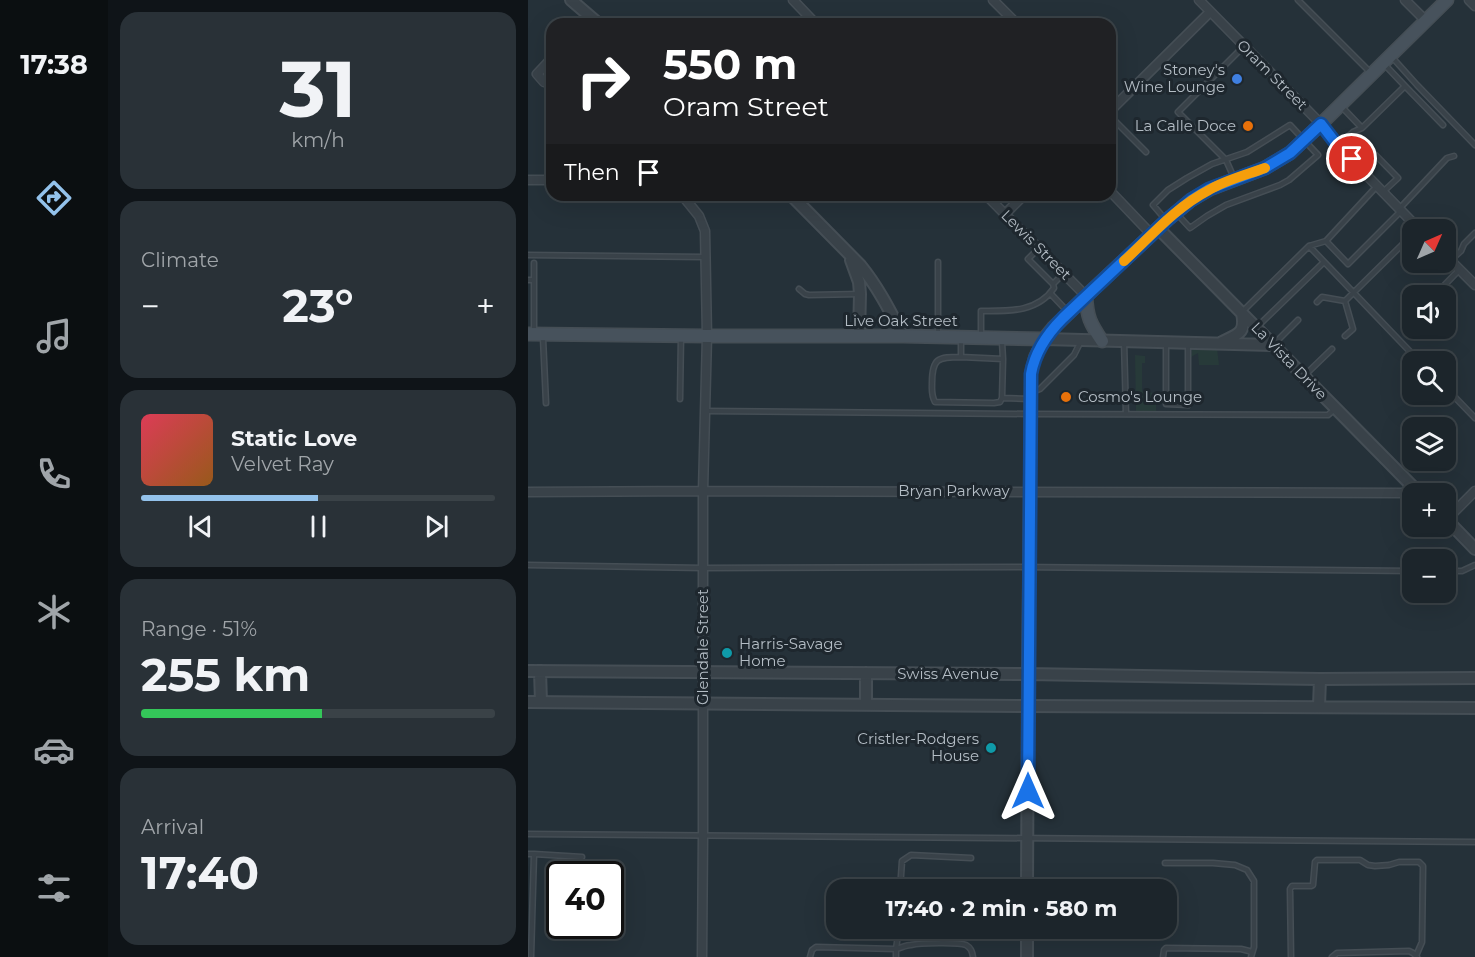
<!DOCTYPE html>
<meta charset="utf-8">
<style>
body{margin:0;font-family:Montserrat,sans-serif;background:#293137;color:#f1f3f6;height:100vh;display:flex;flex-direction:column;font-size:22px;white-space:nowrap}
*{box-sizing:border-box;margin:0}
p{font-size:20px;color:#a0a5a9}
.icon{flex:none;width:33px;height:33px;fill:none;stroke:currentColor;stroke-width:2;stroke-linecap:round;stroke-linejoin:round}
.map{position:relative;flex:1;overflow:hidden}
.sheet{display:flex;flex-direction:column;gap:12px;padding:12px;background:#0f1418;width:420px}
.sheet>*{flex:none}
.banner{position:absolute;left:18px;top:18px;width:570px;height:183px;border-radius:18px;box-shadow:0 6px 24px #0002,0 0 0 2px #3a4247;background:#202124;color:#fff;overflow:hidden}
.needle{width:39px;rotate:45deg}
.buttons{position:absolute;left:874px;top:219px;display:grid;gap:12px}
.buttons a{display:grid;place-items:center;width:54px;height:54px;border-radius:12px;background:#1c252b;box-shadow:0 6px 24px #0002,0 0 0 2px #3a4247;font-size:30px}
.speed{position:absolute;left:18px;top:861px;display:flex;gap:12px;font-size:30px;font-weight:700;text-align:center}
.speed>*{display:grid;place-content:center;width:78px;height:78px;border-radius:50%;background:#1c252b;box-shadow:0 6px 24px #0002,0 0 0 2px #3a4247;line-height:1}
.speed .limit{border:3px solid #111;border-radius:9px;background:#fff;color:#111}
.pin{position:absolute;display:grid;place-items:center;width:51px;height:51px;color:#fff;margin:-26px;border:3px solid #fff;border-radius:50%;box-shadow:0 2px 6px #0007}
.me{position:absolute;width:66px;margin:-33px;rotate:0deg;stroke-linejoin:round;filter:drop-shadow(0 0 4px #0008)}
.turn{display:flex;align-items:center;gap:21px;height:126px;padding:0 18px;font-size:27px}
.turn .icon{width:78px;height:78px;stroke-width:2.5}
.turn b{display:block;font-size:42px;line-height:51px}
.then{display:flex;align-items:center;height:57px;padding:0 18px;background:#0003;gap:12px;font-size:22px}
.big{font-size:45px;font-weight:700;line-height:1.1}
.sheet .card{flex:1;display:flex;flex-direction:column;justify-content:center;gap:9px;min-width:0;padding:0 21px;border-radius:18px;background:#293137}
.sheet .dial{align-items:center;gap:0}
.dial b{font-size:78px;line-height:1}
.song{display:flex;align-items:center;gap:18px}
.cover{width:72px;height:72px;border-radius:9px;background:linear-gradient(135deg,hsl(350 70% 55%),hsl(30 70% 35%))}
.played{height:6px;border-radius:3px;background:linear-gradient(90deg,#93c2eb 50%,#3a4247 50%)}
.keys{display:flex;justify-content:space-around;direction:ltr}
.heat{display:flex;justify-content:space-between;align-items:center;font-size:33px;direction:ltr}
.charge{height:9px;border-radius:4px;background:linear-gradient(90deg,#34c759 51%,#3a4247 0)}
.trip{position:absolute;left:298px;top:879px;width:351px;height:60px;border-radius:18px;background:#1c252b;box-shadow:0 6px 24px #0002,0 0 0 2px #3a4247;font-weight:700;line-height:60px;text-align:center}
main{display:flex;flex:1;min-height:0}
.menu{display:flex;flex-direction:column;width:108px;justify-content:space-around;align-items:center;background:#0b0f11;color:#a0a5a9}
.menu .icon{width:42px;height:42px}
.menu .active{color:#93c2eb}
.menu b{font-size:27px;color:#f1f3f6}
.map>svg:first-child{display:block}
.green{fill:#273a39}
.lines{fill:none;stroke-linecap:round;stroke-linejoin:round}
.service-casing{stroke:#454e55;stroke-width:7}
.minor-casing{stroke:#454e55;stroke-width:11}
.tertiary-casing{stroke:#454e55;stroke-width:14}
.secondary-casing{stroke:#454e55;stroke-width:15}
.service{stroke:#394249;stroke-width:4}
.minor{stroke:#394249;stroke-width:8}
.tertiary{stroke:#394249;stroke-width:10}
.secondary{stroke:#47525c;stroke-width:12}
.route-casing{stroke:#114b97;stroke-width:15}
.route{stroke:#1a73e8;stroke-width:10}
.slow{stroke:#f59e0b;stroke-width:10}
.shop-dot{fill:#3f7fe0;stroke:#1e272e;stroke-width:2}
.food-dot{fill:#e8710a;stroke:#1e272e;stroke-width:2}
.culture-dot{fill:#0f9aa8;stroke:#1e272e;stroke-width:2}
.labels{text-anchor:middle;stroke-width:6;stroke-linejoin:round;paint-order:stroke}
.poi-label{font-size:15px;fill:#b4bdc5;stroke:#1e272e;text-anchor:end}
.street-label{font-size:15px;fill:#b4bdc5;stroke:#1e272e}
</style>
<main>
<nav class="menu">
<b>17:38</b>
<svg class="icon active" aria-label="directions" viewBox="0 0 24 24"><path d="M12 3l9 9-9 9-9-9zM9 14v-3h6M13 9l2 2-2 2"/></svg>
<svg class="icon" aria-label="music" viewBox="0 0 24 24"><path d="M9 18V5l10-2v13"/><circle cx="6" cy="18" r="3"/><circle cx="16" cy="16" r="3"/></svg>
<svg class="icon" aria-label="phone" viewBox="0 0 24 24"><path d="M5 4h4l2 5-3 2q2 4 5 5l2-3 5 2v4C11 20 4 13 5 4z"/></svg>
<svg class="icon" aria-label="climate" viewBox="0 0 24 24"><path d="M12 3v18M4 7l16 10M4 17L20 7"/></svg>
<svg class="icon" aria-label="car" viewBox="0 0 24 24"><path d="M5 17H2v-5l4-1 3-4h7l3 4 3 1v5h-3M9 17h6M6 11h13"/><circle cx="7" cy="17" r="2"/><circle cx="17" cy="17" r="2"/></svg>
<svg class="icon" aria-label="filters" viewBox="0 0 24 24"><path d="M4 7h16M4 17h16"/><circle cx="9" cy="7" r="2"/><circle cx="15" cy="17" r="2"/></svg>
</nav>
<section class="sheet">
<div class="card dial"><b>31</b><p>km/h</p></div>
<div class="card"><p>Climate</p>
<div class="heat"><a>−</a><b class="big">23°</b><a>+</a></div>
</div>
<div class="card">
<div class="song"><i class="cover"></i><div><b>Static Love</b><p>Velvet Ray</p></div></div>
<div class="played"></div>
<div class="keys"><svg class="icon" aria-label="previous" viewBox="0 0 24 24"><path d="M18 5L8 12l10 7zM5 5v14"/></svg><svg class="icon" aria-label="pause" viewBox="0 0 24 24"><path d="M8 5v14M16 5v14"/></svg><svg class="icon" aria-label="next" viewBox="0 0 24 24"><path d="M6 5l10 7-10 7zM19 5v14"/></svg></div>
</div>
<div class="card"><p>Range · 51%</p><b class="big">255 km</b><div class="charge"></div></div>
<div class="card"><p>Arrival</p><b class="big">17:40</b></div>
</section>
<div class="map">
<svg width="947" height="957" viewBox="0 0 947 957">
<rect width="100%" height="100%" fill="#253139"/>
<path class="green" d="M 667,347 L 689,348 L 691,365 L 671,365 L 670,353 L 663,357 L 664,350 Z
M 607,355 L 617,356 L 617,363 L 614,363 L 614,390 L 615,392 L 628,393 L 628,412 L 608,411 Z"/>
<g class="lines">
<g class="service-casing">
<path id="service" d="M 770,0 L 842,72
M 863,56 L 889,85 L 947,145
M 877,86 L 915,125
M 813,106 L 834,128
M 582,116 L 618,152
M 825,132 L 870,178 L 856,191
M 811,145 L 825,132 L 834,128 L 877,86 L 857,65
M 706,178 L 698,160 L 650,112 L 716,46
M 849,186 L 798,241 L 820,264 L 873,211
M 872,208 L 919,158 L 926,156
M 637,219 L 625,205 L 640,190 L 659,178 L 684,164 L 719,152 L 762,125 L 790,155 L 761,180 L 752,185 L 698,205 L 679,216 L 662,228 L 650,215
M 781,246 L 892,362
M 511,248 L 500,259 L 525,284
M 0,255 L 176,257
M 923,260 L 933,251 L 936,244 L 947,233
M 410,262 L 410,335
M 0,280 L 6,280 L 6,333
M 6,280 L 6,263
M 271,289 L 277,294 L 281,295 L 332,294
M 522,293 L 540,312
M 906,296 L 931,270
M 817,301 L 885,234
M 817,301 L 825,329 L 817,336
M 789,302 L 794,297 L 817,301
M 715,311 L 781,246 L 798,241
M 877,324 L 885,316
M 730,326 L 796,262
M 453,337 L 453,311 C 479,311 509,313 526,288 L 525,284 L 535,274
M 15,338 L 18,403
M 596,341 L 598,414
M 474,342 L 475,359
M 747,343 L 770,320
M 638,345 L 638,404 L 660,405 L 660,343
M 433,357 C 410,357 404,358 404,383 C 404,390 403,395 407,402 L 466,403 L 472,402 L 474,398 L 475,359 L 433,357 L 433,341
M 776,376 L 804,349
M 918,388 L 947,418
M 504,392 L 512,389 L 546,355 L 552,343
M 474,398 L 501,399
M 152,399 L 153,336
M 177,411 L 503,414 L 800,415 L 807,409
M 0,565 L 175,568 L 491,567 L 885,571
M 918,571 L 934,571 L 947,565
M 0,834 L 947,842
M 0,854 L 6,854
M 637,863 L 685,863 L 707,865 L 719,870 L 726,881 L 726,947 L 723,957
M 372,890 L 374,861 L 383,855 L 443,858
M 3,957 L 6,854 L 54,857
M 282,957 L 284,950 L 288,947 L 368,949 L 371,928
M 368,957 L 368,949 C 373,948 378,945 383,945 C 392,943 430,942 438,945 C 443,948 444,951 445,957
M 635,957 L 636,950 L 638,948 L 713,949 L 721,951 L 724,953
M 763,957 L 762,889 L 764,886 L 783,886 L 785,885 L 787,862 L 789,860 L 832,860 L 840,865 L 847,866 L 861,865 L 871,862 L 891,862 L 895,866 L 895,868 L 894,942 L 888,956
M 804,957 L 809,953 L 881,951 L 885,953 L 889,957"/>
</g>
<g class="minor-casing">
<path id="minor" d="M 265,0 L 288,24
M 465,0 L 489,24
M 671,0 L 793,124 L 810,146 L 892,230
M 877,0 L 898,21
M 941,0 L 947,6
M 57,24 L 64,17
M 16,82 L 9,74 L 24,58
M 582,111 L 682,12
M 0,180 L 24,180
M 582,191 L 624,235
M 154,195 L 171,216 L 177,231 L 179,336 L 175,491 L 175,835 L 174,957
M 458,195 L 558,296
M 477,214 L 496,195
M 918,256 L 947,285
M 0,492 L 175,491 L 876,493 L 884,485
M 918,520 L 947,491"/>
</g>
<g class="tertiary-casing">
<path id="tertiary" d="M 43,0 L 71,24
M 263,195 L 332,265 C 350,287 362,311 375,336
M 630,228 L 892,494
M 323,260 L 331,282 L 332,294 L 331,336
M 694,342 C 711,334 718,333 714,313
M 918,519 L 947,549
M 0,671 L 500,674 L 792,679 L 947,678
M 12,671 L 13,702
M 338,673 L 338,704
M 0,702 L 489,706 L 947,708
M 791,706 L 792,679
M 499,890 L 500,674 L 503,373 L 507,357 L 516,339 L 746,345
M 499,957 L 499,928"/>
</g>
<g class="secondary-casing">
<path id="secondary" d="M 558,296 C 559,317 562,323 574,341
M 0,334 L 179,336 L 375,336 L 516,339 L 525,328 L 558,296 L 639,220 L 663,200 L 682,189 L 737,168 L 762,153 L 793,124 L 919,0"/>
</g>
<use href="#service" class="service"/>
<use href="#minor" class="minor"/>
<use href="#tertiary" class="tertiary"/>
<use href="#secondary" class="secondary"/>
</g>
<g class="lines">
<g class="route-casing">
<path id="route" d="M 500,791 L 503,374 C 507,351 519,334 535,318 L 639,220 L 663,200 L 681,189 L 737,168 L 762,153 L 793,124 L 810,146 L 824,159"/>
</g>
<use href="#route" class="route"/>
<path class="slow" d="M 596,261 C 623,236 648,207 681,190 C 698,180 718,175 737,168"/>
</g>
<circle class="shop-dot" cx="709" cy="79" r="6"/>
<g class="food-dot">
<circle cx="720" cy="126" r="6"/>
<circle cx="538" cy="397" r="6"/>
</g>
<g class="culture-dot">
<circle cx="199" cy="653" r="6"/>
<circle cx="463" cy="748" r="6"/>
</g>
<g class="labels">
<g class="poi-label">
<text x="697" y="75">Stoney's<tspan x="697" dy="17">Wine Lounge</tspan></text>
<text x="708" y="131">La Calle Doce</text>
<text x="550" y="402" text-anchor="start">Cosmo's Lounge</text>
<text x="211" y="649" text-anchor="start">Harris-Savage<tspan x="211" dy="17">Home</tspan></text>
<text x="451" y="744">Cristler-Rodgers<tspan x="451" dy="17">House</tspan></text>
</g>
<g class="street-label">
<text transform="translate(744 75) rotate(45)" y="5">Oram Street</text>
<text transform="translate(508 245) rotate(45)" y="5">Lewis Street</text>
<text x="373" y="326">Live Oak Street</text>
<text transform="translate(761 361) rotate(46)" y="5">La Vista Drive</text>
<text x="426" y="496">Bryan Parkway</text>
<text transform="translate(175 647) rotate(-90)" y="5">Glendale Street</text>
<text x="420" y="679">Swiss Avenue</text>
</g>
</g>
</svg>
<div class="buttons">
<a><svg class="needle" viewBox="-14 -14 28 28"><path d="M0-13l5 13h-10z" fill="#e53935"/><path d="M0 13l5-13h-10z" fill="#a0a5a9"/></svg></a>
<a><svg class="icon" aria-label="sound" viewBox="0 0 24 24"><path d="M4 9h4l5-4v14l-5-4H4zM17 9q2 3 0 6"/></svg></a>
<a><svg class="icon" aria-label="search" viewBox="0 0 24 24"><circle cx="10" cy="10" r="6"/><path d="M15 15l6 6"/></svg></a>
<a><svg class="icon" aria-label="layers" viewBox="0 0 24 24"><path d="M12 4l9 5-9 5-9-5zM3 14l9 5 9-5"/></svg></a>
<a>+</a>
<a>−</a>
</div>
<div class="speed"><div class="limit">40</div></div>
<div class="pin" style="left:824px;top:159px;background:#d93025"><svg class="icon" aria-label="arrive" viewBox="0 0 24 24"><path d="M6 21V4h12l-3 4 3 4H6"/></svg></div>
<svg class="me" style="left:500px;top:791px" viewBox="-20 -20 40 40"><path d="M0-17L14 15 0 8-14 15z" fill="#1a73e8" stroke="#fff" stroke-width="4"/></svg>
<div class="trip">17:40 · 2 min · 580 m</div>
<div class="banner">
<div class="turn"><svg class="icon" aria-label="right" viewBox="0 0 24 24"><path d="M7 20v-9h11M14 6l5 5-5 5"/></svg><div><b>550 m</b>Oram Street</div></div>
<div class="then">Then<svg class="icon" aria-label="arrive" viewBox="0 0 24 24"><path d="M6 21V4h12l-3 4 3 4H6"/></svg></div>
</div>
</div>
</main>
